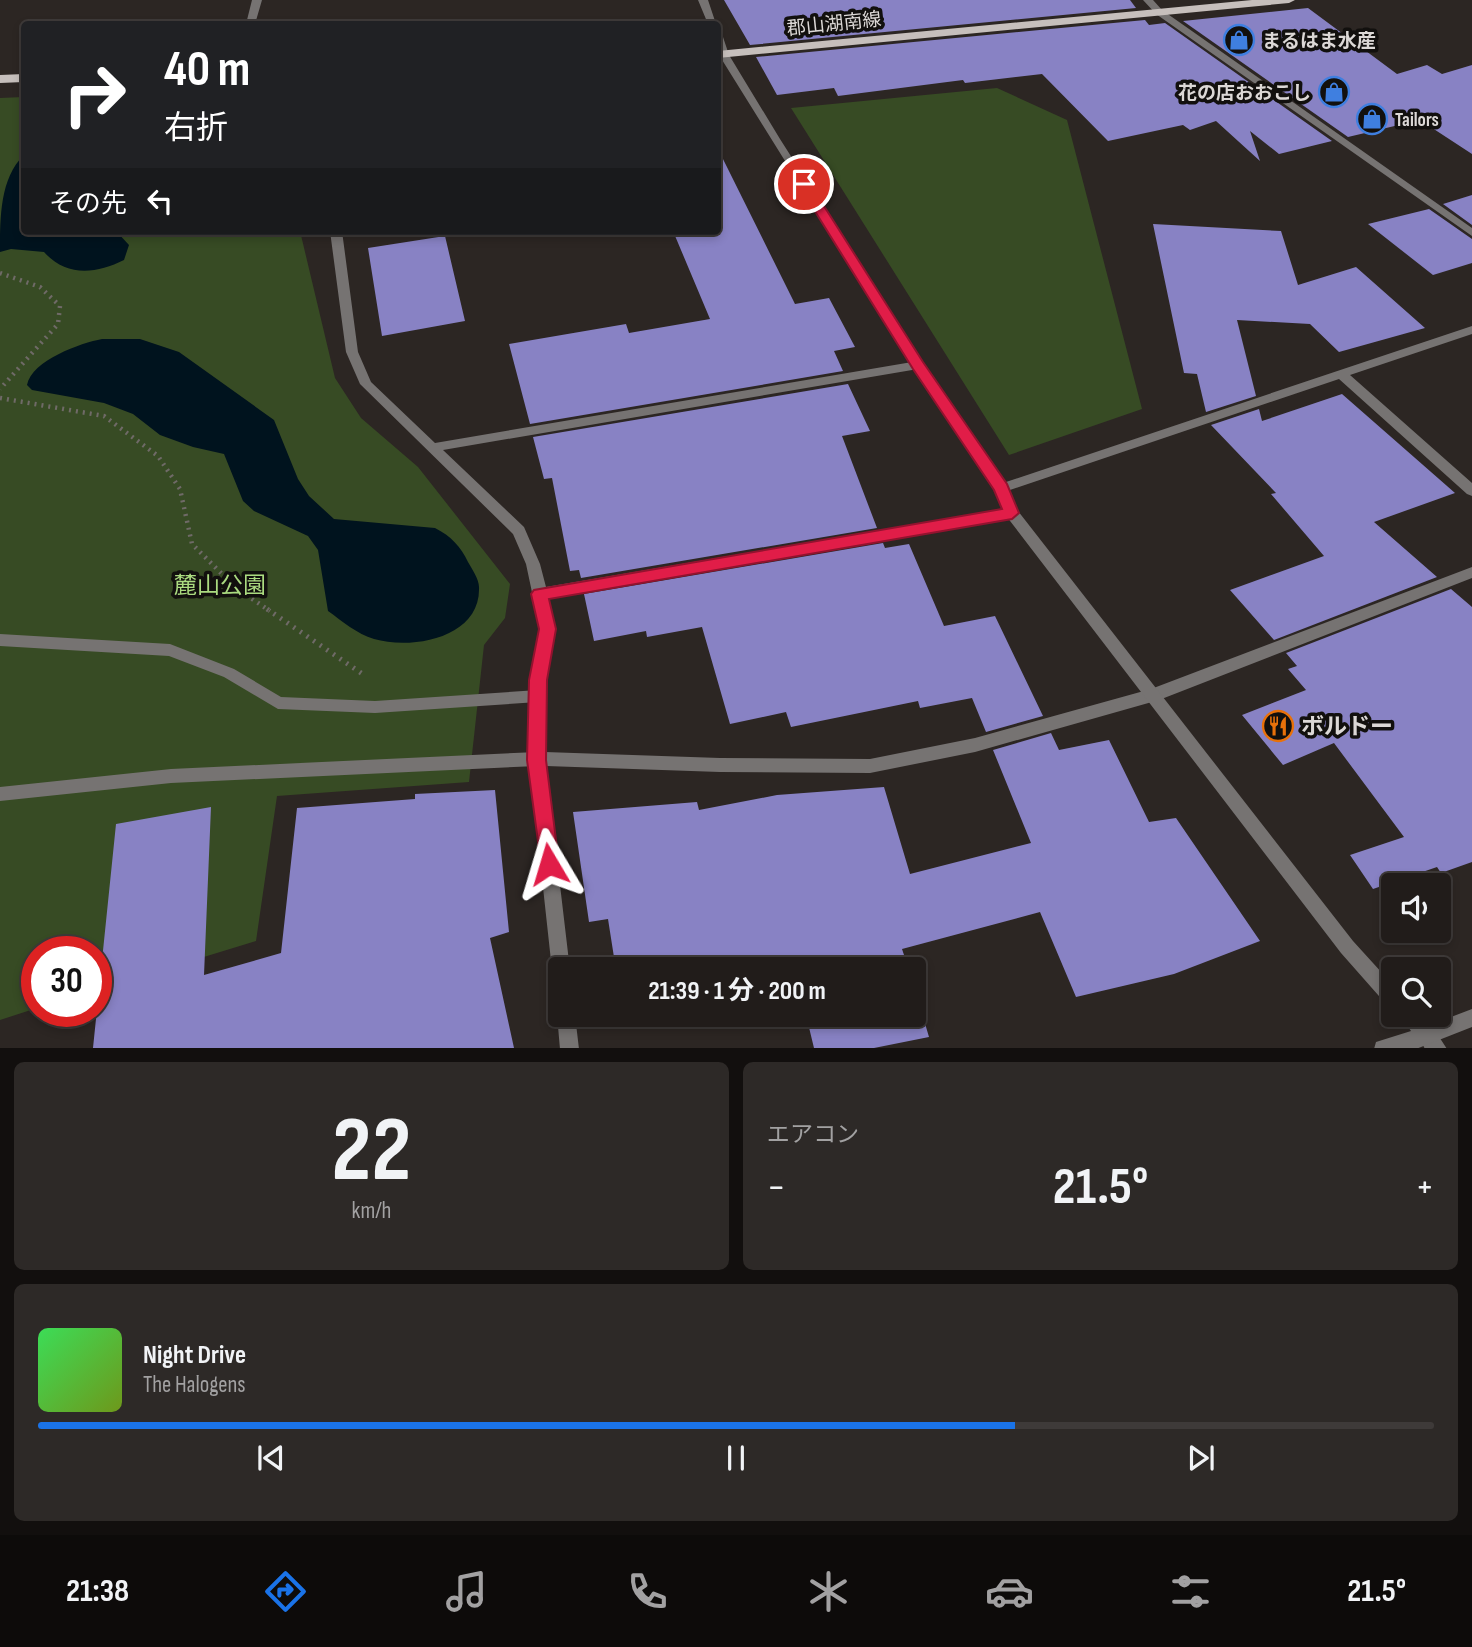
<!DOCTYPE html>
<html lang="ja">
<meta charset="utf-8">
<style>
body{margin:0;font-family:"Sofia Sans Condensed","Noto Sans JP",sans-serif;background:#2d2927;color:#f1f3f6;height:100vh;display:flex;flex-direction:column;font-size:26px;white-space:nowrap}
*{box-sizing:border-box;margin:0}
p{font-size:23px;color:#a2a1a2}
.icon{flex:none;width:38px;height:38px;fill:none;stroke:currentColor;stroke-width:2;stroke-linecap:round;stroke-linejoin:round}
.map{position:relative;height:1048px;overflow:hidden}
.details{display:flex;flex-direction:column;gap:14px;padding:14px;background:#120f0e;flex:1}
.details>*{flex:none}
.top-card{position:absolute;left:21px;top:21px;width:700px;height:214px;border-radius:7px;box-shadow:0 4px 10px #0003,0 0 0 2px #3e3a39;background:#202124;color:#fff;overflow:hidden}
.controls{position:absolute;left:1381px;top:873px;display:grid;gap:14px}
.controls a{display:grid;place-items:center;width:70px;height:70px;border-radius:7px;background:#211c1a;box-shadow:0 4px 10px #0003,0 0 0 2px #3e3a39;font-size:35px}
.speed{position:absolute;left:21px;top:936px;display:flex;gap:14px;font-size:35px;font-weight:700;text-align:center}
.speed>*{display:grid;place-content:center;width:91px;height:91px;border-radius:50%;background:#211c1a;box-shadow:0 4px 10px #0003,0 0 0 2px #3e3a39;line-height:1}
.speed .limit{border:10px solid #d22;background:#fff;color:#111}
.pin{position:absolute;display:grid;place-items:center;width:60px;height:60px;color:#fff;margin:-30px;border:4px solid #fff;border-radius:50%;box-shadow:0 2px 7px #0007}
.me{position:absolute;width:77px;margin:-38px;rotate:353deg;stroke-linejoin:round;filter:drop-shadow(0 0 5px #0008)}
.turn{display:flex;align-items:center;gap:24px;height:147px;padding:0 28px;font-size:32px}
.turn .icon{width:91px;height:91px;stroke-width:2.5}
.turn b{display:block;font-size:49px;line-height:60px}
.then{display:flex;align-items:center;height:66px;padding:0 28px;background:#0003;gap:14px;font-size:26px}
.big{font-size:52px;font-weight:700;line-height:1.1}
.details .widget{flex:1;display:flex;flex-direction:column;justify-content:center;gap:10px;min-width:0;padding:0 24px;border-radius:10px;background:#2d2927}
.details .dial{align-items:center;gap:0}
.dial b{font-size:91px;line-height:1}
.song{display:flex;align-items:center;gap:21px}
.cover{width:84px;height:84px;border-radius:10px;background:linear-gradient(135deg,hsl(130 70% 55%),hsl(80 70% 35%))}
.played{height:7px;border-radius:4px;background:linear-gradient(90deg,#1a73e8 70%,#3e3a39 70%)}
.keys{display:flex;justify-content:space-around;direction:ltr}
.heat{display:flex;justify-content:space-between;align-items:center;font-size:38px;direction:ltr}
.details .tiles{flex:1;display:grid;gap:14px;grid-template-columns:1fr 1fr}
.widget:last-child{grid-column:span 2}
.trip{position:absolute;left:548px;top:957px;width:378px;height:70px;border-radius:7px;background:#211c1a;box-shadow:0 4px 10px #0003,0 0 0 2px #3e3a39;font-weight:700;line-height:70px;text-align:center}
.menu{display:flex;height:112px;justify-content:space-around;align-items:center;background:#0d0b0a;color:#a2a1a2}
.menu .icon{width:49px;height:49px}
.menu .current{color:#1a73e8}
.menu b{font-size:32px;color:#f1f3f6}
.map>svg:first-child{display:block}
.green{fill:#374b24}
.water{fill:#00131e}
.building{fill:#8882c4}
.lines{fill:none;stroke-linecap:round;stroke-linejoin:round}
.path-far1{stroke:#6f6a67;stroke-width:4.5;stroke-dasharray:2 5;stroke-linecap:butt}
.path{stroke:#6f6a67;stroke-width:5;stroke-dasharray:2 6;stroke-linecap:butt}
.service{fill:#767372;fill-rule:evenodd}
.minor{fill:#767372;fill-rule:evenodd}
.tertiary{fill:#767372;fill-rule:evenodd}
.primary{fill:#c6bfbc;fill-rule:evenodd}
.route{fill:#e11d48;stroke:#92132f;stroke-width:2}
.labels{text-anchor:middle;stroke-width:7;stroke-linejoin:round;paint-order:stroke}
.far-street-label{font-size:19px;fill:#dcd8d6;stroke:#12100e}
.far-poi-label{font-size:19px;font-weight:bold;fill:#dcd8d6;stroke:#12100e;text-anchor:start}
.park-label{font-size:23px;fill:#abdb80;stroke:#12100e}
.poi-label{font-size:23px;font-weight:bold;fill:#dcd8d6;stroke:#12100e;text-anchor:start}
</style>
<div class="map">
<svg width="1472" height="1049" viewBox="0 0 1472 1049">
<rect width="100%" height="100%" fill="#2c2623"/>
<path class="green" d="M 997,88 L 1067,120 L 1142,409 L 1009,455 L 791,108 Z
M 24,97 L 24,231 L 300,231 L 335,378 L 361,418 L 418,467 L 510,584 L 505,618 L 484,645 L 469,782 L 277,796 L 256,941 L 96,990 L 96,952 L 37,952 L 37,1008 L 0,1020 L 0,98 Z"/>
<path class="water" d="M 24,155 L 24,231 L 116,231 L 129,245 L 124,260 C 96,274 66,277 44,252 L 11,249 L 0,252 C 0,217 0,178 24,155 Z
M 102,339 L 140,339 L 179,352 L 274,420 L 298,479 L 309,496 L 334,519 L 435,528 C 451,536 461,547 468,562 C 472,569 479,579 479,587 C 481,638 412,650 374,639 C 357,634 342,621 328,611 L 318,550 L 308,536 L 254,511 L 243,501 L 224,454 L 193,447 L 160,435 L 133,414 L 104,403 L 32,390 L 27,385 C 32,360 81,343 102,339 Z"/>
<path class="building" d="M 724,0 L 1130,0 L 1136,8 L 750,45 Z
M 1308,8 L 1397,74 L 1427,65 L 1442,74 L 1472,65 L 1472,154 L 1420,120 L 1348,137 L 1183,21 Z
M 1145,20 L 1149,25 L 1165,23 L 1332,141 L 1279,154 L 1250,131 L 1260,161 L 1216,121 L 1190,130 L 1183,125 L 1108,141 L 1042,74 L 965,83 L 963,80 L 838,96 L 834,88 L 777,95 L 756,57 Z
M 718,149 L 795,304 L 829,298 L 855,347 L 834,351 L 843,371 L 530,424 L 509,344 L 626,324 L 629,333 L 710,319 L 673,231 L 718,231 Z
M 1472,195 L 1472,225 L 1443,204 Z
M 1429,209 L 1472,239 L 1472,263 L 1433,275 L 1368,224 Z
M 1153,224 L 1281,231 L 1298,285 L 1356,267 L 1425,328 L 1339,352 L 1310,324 L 1237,320 L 1256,396 L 1206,412 L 1197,374 L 1184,373 Z
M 445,236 L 465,321 L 382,336 L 368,248 Z
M 848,384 L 870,431 L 842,436 L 877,528 L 581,578 L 579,570 L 570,571 L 552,478 L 544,479 L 533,437 Z
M 1342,394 L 1455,493 L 1374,522 L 1437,577 L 1274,640 L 1230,590 L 1324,556 L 1271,494 L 1276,493 L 1211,425 L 1259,409 L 1262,421 Z
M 883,543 L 885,548 L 909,544 L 944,626 L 995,616 L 1043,716 L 986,732 L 972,698 L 920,708 L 918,701 L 791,727 L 786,712 L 730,724 L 702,627 L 647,637 L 646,631 L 594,641 L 584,594 Z
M 1451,589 L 1472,607 L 1472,862 L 1441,873 L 1437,867 L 1373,889 L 1350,855 L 1404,837 L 1334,743 L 1283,765 L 1242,715 L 1306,690 L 1288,669 L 1297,666 L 1286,653 Z
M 1051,733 L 1059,750 L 1109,740 L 1149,822 L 1176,818 L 1260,941 L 1174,974 L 1076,997 L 1040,912 L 902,949 L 909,970 L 616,970 L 608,919 L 589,922 L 573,812 L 697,802 L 699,810 L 777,795 L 884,787 L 910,874 L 1031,843 L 993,750 Z
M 495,790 L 509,932 L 490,938 L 514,1048 L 93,1048 L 116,824 L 211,807 L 204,975 L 281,953 L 297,808 L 415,799 L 415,794 Z
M 914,986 L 929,1037 L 874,1048 L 814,1048 L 806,1015 L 914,1015 Z"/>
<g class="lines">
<path class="path-far1" d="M 0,273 L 40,287 L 60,306 L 58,324 L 0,389
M 0,398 L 104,416 L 158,456 L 180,489 L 192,544 L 236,588 L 270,611"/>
<path class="path" d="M 267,609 L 364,675"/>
<path class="service" d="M 0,634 L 170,644 L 234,669 L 281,697 L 375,701 L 538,690 L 544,691 L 546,696 L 544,701 L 538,702 L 375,713 L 278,709 L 224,677 L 169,656 L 0,646 Z
M 537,752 L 543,754 L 545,759 L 543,764 L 537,766 L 171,783 L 0,801 L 0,787 L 171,769 Z"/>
<path class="minor" d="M 252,0 L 262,0 L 255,24 L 246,24 Z
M 1143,0 L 1153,0 L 1162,10 L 1472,228 L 1472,236 L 1156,14 Z
M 330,231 L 342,231 L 358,352 L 371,382 L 435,443 L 918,361 L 924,365 L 918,369 L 443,450 L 524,527 L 540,564 L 546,587 L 1012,508 L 1019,513 L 1012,518 L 548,598 L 556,630 L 546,680 L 545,752 L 720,758 L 870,759 L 975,738 L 1151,689 L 1472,567 L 1472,578 L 1159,700 L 975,752 L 870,773 L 720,772 L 546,766 L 570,970 L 560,970 L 560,978 L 555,976 L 552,970 L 529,759 L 530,680 L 540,630 L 526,564 L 513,534 L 360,384 L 346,352 Z
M 1472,326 L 1472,334 L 1350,375 L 1472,483 L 1472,496 L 1467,494 L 1339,379 L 1007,491 L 1002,493 L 995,488 L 997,485 Z
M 559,1009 L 560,1015 L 575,1015 L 579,1049 L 560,1049 L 557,1015 Z
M 1427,1027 L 1434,1029 L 1447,1049 L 1425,1049 L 1418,1036 L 1420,1029 Z"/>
<path class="tertiary" d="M 698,0 L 708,0 L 716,24 L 708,24 Z
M 718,34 L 723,37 L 729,55 L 780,139 L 922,362 L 1007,485 L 1018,511 L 1353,941 L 1393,985 L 1393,1007 L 1386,1004 L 1341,953 L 1007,517 L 996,489 L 914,368 L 719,55 Z
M 1472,1009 L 1472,1027 L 1416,1049 L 1374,1049 L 1376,1042 L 1411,1031 L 1400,1015 L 1421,1015 L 1430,1025 Z"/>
<path class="primary" d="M 1252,0 L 1295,0 L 1289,3 L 718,58 L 718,51 Z
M 24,74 L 24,82 L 0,83 L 0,75 Z"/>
</g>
<path class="route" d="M 804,181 L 810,184 L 923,362 L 1007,484 L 1019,513 L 1012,519 L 549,599 L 556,629 L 547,680 L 546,760 L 559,864 L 556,871 L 549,873 L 542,871 L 527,760 L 529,680 L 539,629 L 531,594 L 534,590 L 1002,509 L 994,490 L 913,369 L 798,184 Z"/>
<defs>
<g id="shop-ring" transform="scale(1.575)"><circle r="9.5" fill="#12100e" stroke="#3f7fe0" stroke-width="1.5"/><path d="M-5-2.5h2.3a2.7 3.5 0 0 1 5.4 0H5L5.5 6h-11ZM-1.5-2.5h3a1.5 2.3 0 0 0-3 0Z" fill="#3f7fe0"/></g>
<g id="restaurant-ring" transform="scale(1.575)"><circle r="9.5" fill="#12100e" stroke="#e8710a" stroke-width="1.5"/><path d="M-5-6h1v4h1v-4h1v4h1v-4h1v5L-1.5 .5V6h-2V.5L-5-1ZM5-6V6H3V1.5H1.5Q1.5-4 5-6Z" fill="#e8710a"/></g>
</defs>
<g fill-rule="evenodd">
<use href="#shop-ring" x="1239" y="40"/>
<use href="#shop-ring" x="1334" y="92"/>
<use href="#shop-ring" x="1372" y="119"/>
<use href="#restaurant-ring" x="1278" y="726"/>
</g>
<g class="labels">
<g class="far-street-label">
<text transform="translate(834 23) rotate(-6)" y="7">郡山湖南線</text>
</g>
<g class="far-poi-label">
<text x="1262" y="47">まるはま水産</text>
<text x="1311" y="99" text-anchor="end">花の店おおこし</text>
<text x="1395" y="126">Tailors</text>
</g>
<g class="park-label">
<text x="220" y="593">麓山公園</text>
</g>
<g class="poi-label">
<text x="1301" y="734">ボルドー</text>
</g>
</g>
</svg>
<div class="controls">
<a><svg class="icon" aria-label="sound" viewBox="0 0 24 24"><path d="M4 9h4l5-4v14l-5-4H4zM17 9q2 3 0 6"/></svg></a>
<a><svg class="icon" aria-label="search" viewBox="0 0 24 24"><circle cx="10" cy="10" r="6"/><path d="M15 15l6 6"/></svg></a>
</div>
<div class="speed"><div class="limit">30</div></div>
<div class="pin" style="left:804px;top:184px;background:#d93025"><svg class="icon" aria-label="arrive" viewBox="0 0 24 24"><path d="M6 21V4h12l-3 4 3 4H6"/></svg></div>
<svg class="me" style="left:549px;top:864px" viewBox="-20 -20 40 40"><path d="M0-17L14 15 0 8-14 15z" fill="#e11d48" stroke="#fff" stroke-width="4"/></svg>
<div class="trip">21:39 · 1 分 · 200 m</div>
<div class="top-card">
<div class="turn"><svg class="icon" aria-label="right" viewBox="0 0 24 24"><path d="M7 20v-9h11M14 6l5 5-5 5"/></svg><div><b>40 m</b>右折</div></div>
<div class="then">その先<svg class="icon" aria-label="left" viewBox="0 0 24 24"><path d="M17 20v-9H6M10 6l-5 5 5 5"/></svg></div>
</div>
</div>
<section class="details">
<div class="tiles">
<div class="widget dial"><b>22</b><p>km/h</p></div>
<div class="widget"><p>エアコン</p>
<div class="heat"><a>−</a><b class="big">21.5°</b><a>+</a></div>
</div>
<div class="widget">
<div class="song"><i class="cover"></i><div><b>Night Drive</b><p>The Halogens</p></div></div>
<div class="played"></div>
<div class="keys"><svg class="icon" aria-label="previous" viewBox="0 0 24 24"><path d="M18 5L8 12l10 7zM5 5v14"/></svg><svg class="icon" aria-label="pause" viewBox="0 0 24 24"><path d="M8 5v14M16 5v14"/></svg><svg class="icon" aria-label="next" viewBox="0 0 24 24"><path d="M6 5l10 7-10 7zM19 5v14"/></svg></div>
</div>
</div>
</section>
<nav class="menu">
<b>21:38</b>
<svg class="icon current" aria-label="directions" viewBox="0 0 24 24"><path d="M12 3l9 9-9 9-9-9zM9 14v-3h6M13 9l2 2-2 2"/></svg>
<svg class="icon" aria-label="music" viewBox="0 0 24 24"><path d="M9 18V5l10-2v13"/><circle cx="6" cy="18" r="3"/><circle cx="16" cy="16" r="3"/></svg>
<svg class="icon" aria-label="phone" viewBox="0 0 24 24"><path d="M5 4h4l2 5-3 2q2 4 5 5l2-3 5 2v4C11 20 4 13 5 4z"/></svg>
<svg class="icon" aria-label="climate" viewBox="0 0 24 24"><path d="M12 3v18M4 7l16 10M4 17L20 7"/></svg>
<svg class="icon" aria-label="car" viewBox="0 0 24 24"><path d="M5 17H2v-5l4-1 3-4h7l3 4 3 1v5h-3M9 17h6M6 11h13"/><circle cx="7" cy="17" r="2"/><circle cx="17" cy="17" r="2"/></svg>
<svg class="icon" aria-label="filters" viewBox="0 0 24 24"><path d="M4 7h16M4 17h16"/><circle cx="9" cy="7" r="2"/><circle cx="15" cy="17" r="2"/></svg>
<b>21.5°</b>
</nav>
